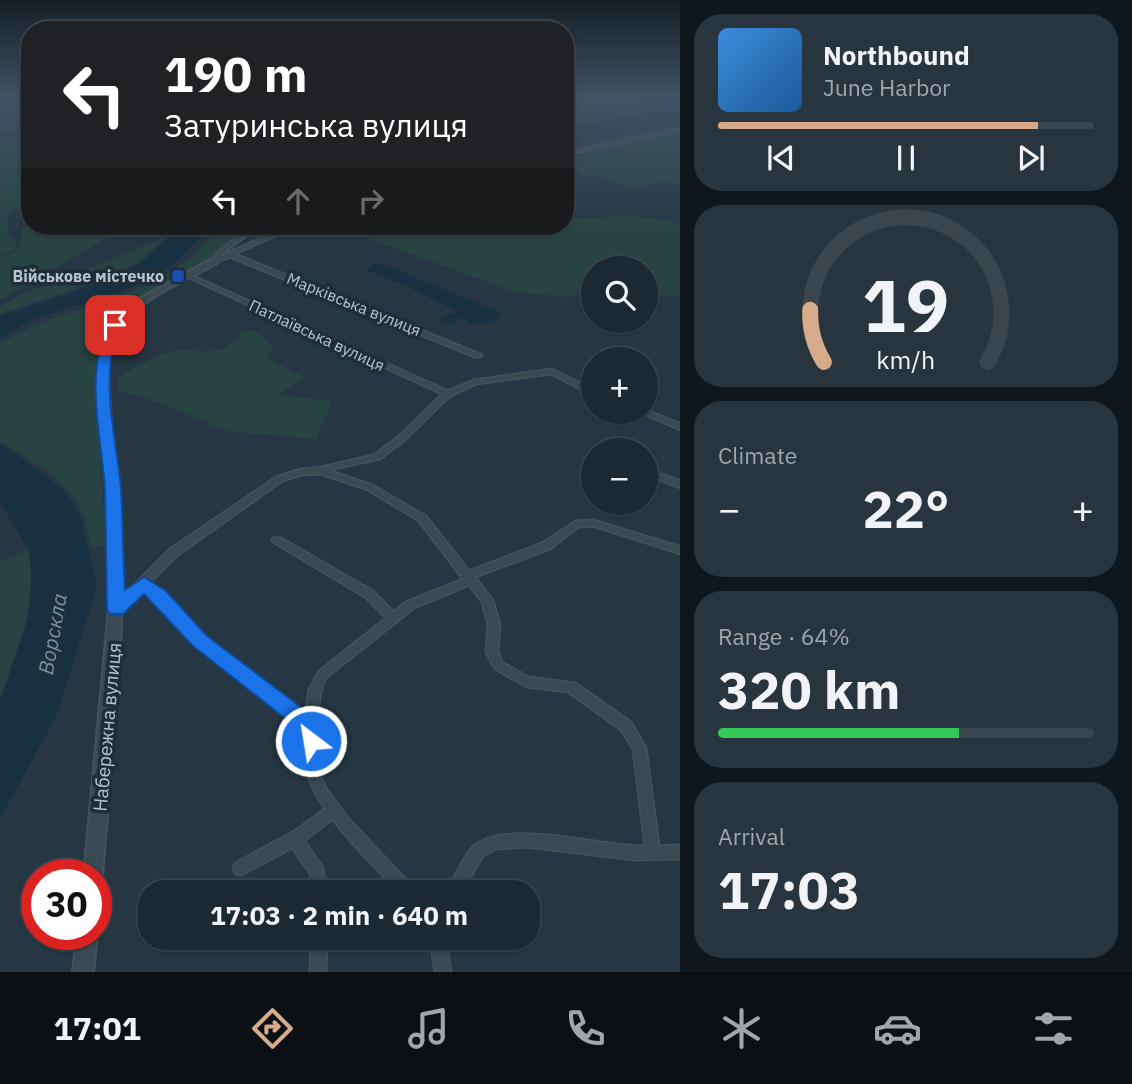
<!DOCTYPE html>
<meta charset="utf-8">
<style>
body{margin:0;font-family:"IBM Plex Sans",sans-serif;background:#29353e;color:#f1f3f6;height:100vh;display:flex;flex-direction:column;font-size:26px;white-space:nowrap}
*{box-sizing:border-box;margin:0}
p{font-size:23px;color:#a0a6ac}
.icon{flex:none;width:38px;height:38px;fill:none;stroke:currentColor;stroke-width:2;stroke-linecap:round;stroke-linejoin:round}
.map{position:relative;flex:1;overflow:hidden}
.details{display:flex;flex-direction:column;gap:14px;padding:14px;background:#0f171c;width:452px}
.details>*{flex:none}
.banner{position:absolute;left:21px;top:21px;width:553px;height:214px;border-radius:28px;box-shadow:0 2px 5px #0004,0 0 0 2px #3a454d;background:#202124;color:#fff;overflow:hidden}
.fabs{position:absolute;left:581px;top:256px;display:grid;gap:14px}
.fabs a{display:grid;place-items:center;width:77px;height:77px;border-radius:50%;background:#1c2932;box-shadow:0 2px 5px #0004,0 0 0 2px #3a454d;font-size:35px}
.speed{position:absolute;left:21px;top:859px;display:flex;gap:14px;font-size:35px;font-weight:700;text-align:center}
.speed>*{display:grid;place-content:center;width:91px;height:91px;border-radius:50%;background:#1c2932;box-shadow:0 2px 5px #0004,0 0 0 2px #3a454d;line-height:1}
.speed .limit{border:10px solid #d22;background:#fff;color:#111}
.pin{position:absolute;display:grid;place-items:center;width:60px;height:60px;color:#fff;margin:-30px;border-radius:14px;box-shadow:0 4px 10px #0006}
.me{position:absolute;width:77px;margin:-38px;rotate:329deg;stroke-linejoin:round;filter:drop-shadow(0 0 5px #0008)}
.turn{display:flex;align-items:center;gap:24px;height:147px;padding:0 28px;font-size:32px}
.turn .icon{width:91px;height:91px;stroke-width:2.5}
.turn b{display:block;font-size:49px;line-height:60px}
.lanes{display:flex;align-items:center;height:66px;padding:0 28px;background:#0003;justify-content:center;gap:35px;direction:ltr}
.lanes .off{opacity:.35}
.big{font-size:52px;font-weight:700;line-height:1.1}
.details .widget{flex:1;display:flex;flex-direction:column;justify-content:center;gap:10px;min-width:0;padding:0 24px;border-radius:28px;background:#29353e}
.details .dial{align-items:center;gap:0}
.dial svg{height:182px;overflow:visible;fill:none;stroke:#3a454d;stroke-width:7;stroke-linecap:round;text-anchor:middle}
.dial text{fill:#f1f3f6;stroke:none}
.song{display:flex;align-items:center;gap:21px}
.cover{width:84px;height:84px;border-radius:10px;background:linear-gradient(135deg,hsl(210 70% 55%),hsl(210 70% 35%))}
.played{height:7px;border-radius:4px;background:linear-gradient(90deg,#d6ab8b 85%,#3a454d 85%)}
.keys{display:flex;justify-content:space-around;direction:ltr}
.heat{display:flex;justify-content:space-between;align-items:center;font-size:38px;direction:ltr}
.charge{height:10px;border-radius:5px;background:linear-gradient(90deg,#34c759 64%,#3a454d 0)}
.trip{position:absolute;left:138px;top:880px;width:402px;height:70px;border-radius:28px;background:#1c2932;box-shadow:0 2px 5px #0004,0 0 0 2px #3a454d;font-weight:700;line-height:70px;text-align:center}
.menu{display:flex;height:112px;justify-content:space-around;align-items:center;background:#0b1014;color:#a0a6ac}
.menu .icon{width:49px;height:49px}
.menu .active{color:#d6ab8b}
.menu b{font-size:32px;color:#f1f3f6}
main{display:flex;flex:1;min-height:0}
.map>svg:first-child{display:block}
.green{fill:#284442}
.water{fill:#183142}
.lines{fill:none;stroke-linecap:round;stroke-linejoin:round}
.stream{stroke:#183142;stroke-width:2}
.minor-casing{stroke:#44525c;stroke-width:3}
.tertiary-casing{stroke:#44525c;stroke-width:4}
.minor{fill:#3a4952;fill-rule:evenodd}
.tertiary{fill:#3a4952;fill-rule:evenodd}
.route{fill:#1a73e8;stroke:#114b97;stroke-width:2}
.transit-dot{fill:#1a4fb4;stroke:#1f2e38;stroke-width:2.5}
.labels{text-anchor:middle;stroke-width:7;stroke-linejoin:round;paint-order:stroke}
.far-poi-label{font-size:16px;font-weight:bold;fill:#b8c3cc;stroke:#1f2e38;text-anchor:end}
.far-street-label{font-size:16px;fill:#b8c3cc;stroke:#1f2e38}
.street-label{font-size:19px;fill:#b8c3cc;stroke:#1f2e38}
.water-label{font-size:21px;font-style:italic;fill:#7094ac;stroke:#1f2e38}
</style>
<main>
<div class="map">
<svg width="681" height="972" viewBox="0 0 681 972">
<rect width="100%" height="100%" fill="#263743"/>
<path class="green" d="M 565,97 L 653,97 L 657,100 C 627,105 596,105 565,103 Z
M 0,129 L 30,129 L 30,182 L 20,177 L 22,155 L 17,157 L 17,178 L 30,185 L 30,201 L 9,211 L 7,235 L 17,240 L 15,250 L 0,256 Z
M 680,132 L 680,184 L 668,182 L 629,187 L 598,177 L 565,171 L 565,160 L 571,157 Z
M 624,216 L 657,218 L 680,224 L 680,295 L 658,297 L 652,292 L 653,285 L 646,284 L 646,268 L 593,268 L 593,289 L 567,297 L 515,292 L 335,226 L 565,226 L 565,219 Z
M 30,219 L 30,226 L 128,226 L 0,300 L 0,258 L 18,250 L 23,227 Z
M 218,226 L 255,226 L 224,245 L 209,261 L 135,301 L 116,316 L 98,345 L 95,381 L 106,545 L 91,547 C 88,536 87,524 83,514 C 70,481 29,459 0,442 L 0,344 C 61,306 138,302 194,255 C 203,247 211,235 218,226 Z
M 167,236 L 141,260 L 112,277 L 0,314 L 0,307 L 25,292 L 58,282 Z
M 253,330 L 273,346 L 266,358 L 304,377 L 279,395 L 332,401 L 316,439 L 226,431 L 164,404 L 118,390 L 118,378 C 135,369 154,354 173,351 C 200,348 226,361 241,331 Z
M 28,549 C 37,600 21,653 0,700 L 0,562 Z"/>
<path class="water" d="M 672,107 L 680,108 L 680,122 L 565,145 L 565,128 Z
M 182,226 L 211,226 L 174,264 L 136,286 L 29,321 L 0,339 L 0,316 L 110,280 L 143,261 Z
M 375,263 L 385,265 L 502,313 C 496,324 481,325 469,323 L 461,314 L 464,318 L 454,320 L 457,322 L 451,325 L 441,321 L 442,316 L 458,312 L 402,284 L 365,270 Z
M 0,444 L 28,462 L 65,492 L 80,515 L 97,586 L 57,715 L 0,819 L 0,700 L 28,618 L 32,574 L 28,549 L 0,502 Z"/>
<g class="lines">
<path class="stream" d="M 0,134 L 30,134"/>
<g class="minor-casing">
<path id="minor" d="M 681,128 L 681,131 L 565,155 L 565,152 Z
M 254,226 L 261,226 L 226,250 L 222,255 L 289,226 L 297,226 L 235,254 L 482,355 L 481,357 L 475,357 L 230,257 L 216,262 L 212,262 L 211,261 C 221,246 239,236 254,226 Z
M 183,273 L 187,273 L 448,391 L 474,380 L 552,369 L 593,389 L 593,394 L 590,394 L 551,374 L 476,384 L 449,397 L 405,440 L 380,459 L 328,470 L 372,485 L 426,516 L 469,571 L 542,543 L 576,521 L 593,520 L 681,547 L 681,554 L 593,526 L 578,527 L 550,549 L 475,577 L 493,601 L 500,624 L 498,652 L 503,663 L 529,677 L 575,683 L 631,722 L 646,748 L 659,846 L 681,845 L 681,859 L 636,860 L 527,847 L 496,849 L 483,856 L 462,892 L 447,892 C 450,884 467,851 474,846 C 506,818 603,847 645,846 L 633,749 L 621,730 L 568,692 L 527,687 L 495,669 L 486,652 L 488,624 L 482,602 L 469,585 L 414,608 L 327,677 L 323,684 L 320,696 L 317,721 L 317,758 L 321,778 L 327,790 L 349,819 L 413,887 L 415,892 L 398,892 L 352,843 L 332,819 L 304,841 L 322,866 L 327,892 L 313,892 L 310,873 L 292,848 L 245,873 L 240,875 L 235,873 L 233,868 L 235,863 L 293,832 L 325,809 C 306,781 302,761 304,728 L 210,656 L 155,599 L 143,589 L 120,612 L 116,613 L 112,612 L 110,609 L 170,549 L 276,477 L 301,469 L 317,468 L 374,455 L 399,436 L 442,394 L 183,275 ZM 320,474 L 366,489 L 418,520 L 463,579 L 406,602 L 394,612 L 373,591 L 281,538 L 273,538 L 272,540 L 273,542 L 365,597 L 386,618 L 319,671 L 309,690 L 305,714 L 218,650 L 163,593 L 150,583 L 178,555 L 282,481 L 302,475 Z
M 646,410 L 681,424 L 681,430 L 637,411 L 646,411 Z
M 646,469 L 681,481 L 681,488 L 646,475 Z
M 311,938 L 327,938 L 326,972 L 310,972 Z
M 430,938 L 446,938 L 451,972 L 435,972 Z"/>
</g>
<g class="tertiary-casing">
<path id="tertiary" d="M 214,258 L 218,261 L 217,263 C 190,278 136,301 120,326 C 97,361 116,446 119,488 C 129,617 112,746 102,875 L 100,881 L 96,883 L 96,875 L 84,875 L 109,609 L 107,490 L 98,377 L 101,345 L 110,325 L 128,305 Z
M 96,932 L 97,934 L 93,972 L 73,972 L 77,934 L 96,934 Z"/>
</g>
<use href="#minor" class="minor"/>
<use href="#tertiary" class="tertiary"/>
</g>
<linearGradient id="sky" x2="0" y2="1"><stop stop-color="#151e25"/><stop offset="0.42" stop-color="#415366"/><stop offset="1" stop-color="#415366" stop-opacity="0"/></linearGradient>
<rect width="681" height="233" fill="url(#sky)"/>
<path class="route" d="M 111,322 L 121,325 C 98,374 116,435 121,488 C 123,522 123,556 125,590 L 144,577 L 166,591 L 207,636 L 318,720 L 321,741 L 318,748 L 311,751 L 303,748 L 300,730 L 193,646 L 144,594 L 123,614 L 110,614 L 107,609 C 106,569 106,530 105,491 C 102,437 82,370 111,322 Z"/>
<rect class="transit-dot" x="171" y="269" width="14" height="14" rx="3.5"/>
<g class="labels">
<g class="far-poi-label">
<text x="164" y="282">Військове містечко</text>
</g>
<g class="far-street-label">
<text transform="translate(354 304) rotate(22)" y="6">Марківська вулиця</text>
<text transform="translate(317 335) rotate(25)" y="6">Патлаївська вулиця</text>
</g>
<g class="street-label">
<text transform="translate(107 727) rotate(-85)" y="7">Набережна вулиця</text>
</g>
<g class="water-label">
<text transform="translate(53 634) rotate(-80)" y="7">Ворскла</text>
</g>
</g>
</svg>
<div class="fabs">
<a><svg class="icon" aria-label="search" viewBox="0 0 24 24"><circle cx="10" cy="10" r="6"/><path d="M15 15l6 6"/></svg></a>
<a>+</a>
<a>−</a>
</div>
<div class="speed"><div class="limit">30</div></div>
<div class="pin" style="left:115px;top:325px;background:#d93025"><svg class="icon" aria-label="arrive" viewBox="0 0 24 24"><path d="M6 21V4h12l-3 4 3 4H6"/></svg></div>
<svg class="me" style="left:311px;top:741px" viewBox="-20 -20 40 40"><circle r="17" fill="#1a73e8" stroke="#fff" stroke-width="3"/><path d="M0-11L8 9 0 5-8 9z" fill="#fff"/></svg>
<div class="trip">17:03 · 2 min · 640 m</div>
<div class="banner">
<div class="turn"><svg class="icon" aria-label="left" viewBox="0 0 24 24"><path d="M17 20v-9H6M10 6l-5 5 5 5"/></svg><div><b>190 m</b>Затуринська вулиця</div></div>
<div class="lanes"><svg class="icon" aria-label="left" viewBox="0 0 24 24"><path d="M17 20v-9H6M10 6l-5 5 5 5"/></svg><svg class="icon off" aria-label="ahead" viewBox="0 0 24 24"><path d="M12 20V5M6 11l6-6 6 6"/></svg><svg class="icon off" aria-label="right" viewBox="0 0 24 24"><path d="M7 20v-9h11M14 6l5 5-5 5"/></svg></div>
</div>
</div>
<section class="details">
<div class="widget">
<div class="song"><i class="cover"></i><div><b>Northbound</b><p>June Harbor</p></div></div>
<div class="played"></div>
<div class="keys"><svg class="icon" aria-label="previous" viewBox="0 0 24 24"><path d="M18 5L8 12l10 7zM5 5v14"/></svg><svg class="icon" aria-label="pause" viewBox="0 0 24 24"><path d="M8 5v14M16 5v14"/></svg><svg class="icon" aria-label="next" viewBox="0 0 24 24"><path d="M6 5l10 7-10 7zM19 5v14"/></svg></div>
</div>
<div class="widget dial"><svg viewBox="0 0 100 80">
<path d="M14 69A42 42 0 1 1 86 69"/>
<path d="M14 69A42 42 0 0 1 8 46" stroke="#d6ab8b"/>
<text x="50" y="56" font-size="32" font-weight="700">19</text>
<text x="50" y="72" font-size="11">km/h</text>
</svg></div>
<div class="widget"><p>Climate</p>
<div class="heat"><a>−</a><b class="big">22°</b><a>+</a></div>
</div>
<div class="widget"><p>Range · 64%</p><b class="big">320 km</b><div class="charge"></div></div>
<div class="widget"><p>Arrival</p><b class="big">17:03</b></div>
</section>
</main>
<nav class="menu">
<b>17:01</b>
<svg class="icon active" aria-label="directions" viewBox="0 0 24 24"><path d="M12 3l9 9-9 9-9-9zM9 14v-3h6M13 9l2 2-2 2"/></svg>
<svg class="icon" aria-label="music" viewBox="0 0 24 24"><path d="M9 18V5l10-2v13"/><circle cx="6" cy="18" r="3"/><circle cx="16" cy="16" r="3"/></svg>
<svg class="icon" aria-label="phone" viewBox="0 0 24 24"><path d="M5 4h4l2 5-3 2q2 4 5 5l2-3 5 2v4C11 20 4 13 5 4z"/></svg>
<svg class="icon" aria-label="climate" viewBox="0 0 24 24"><path d="M12 3v18M4 7l16 10M4 17L20 7"/></svg>
<svg class="icon" aria-label="car" viewBox="0 0 24 24"><path d="M5 17H2v-5l4-1 3-4h7l3 4 3 1v5h-3M9 17h6M6 11h13"/><circle cx="7" cy="17" r="2"/><circle cx="17" cy="17" r="2"/></svg>
<svg class="icon" aria-label="filters" viewBox="0 0 24 24"><path d="M4 7h16M4 17h16"/><circle cx="9" cy="7" r="2"/><circle cx="15" cy="17" r="2"/></svg>
</nav>
